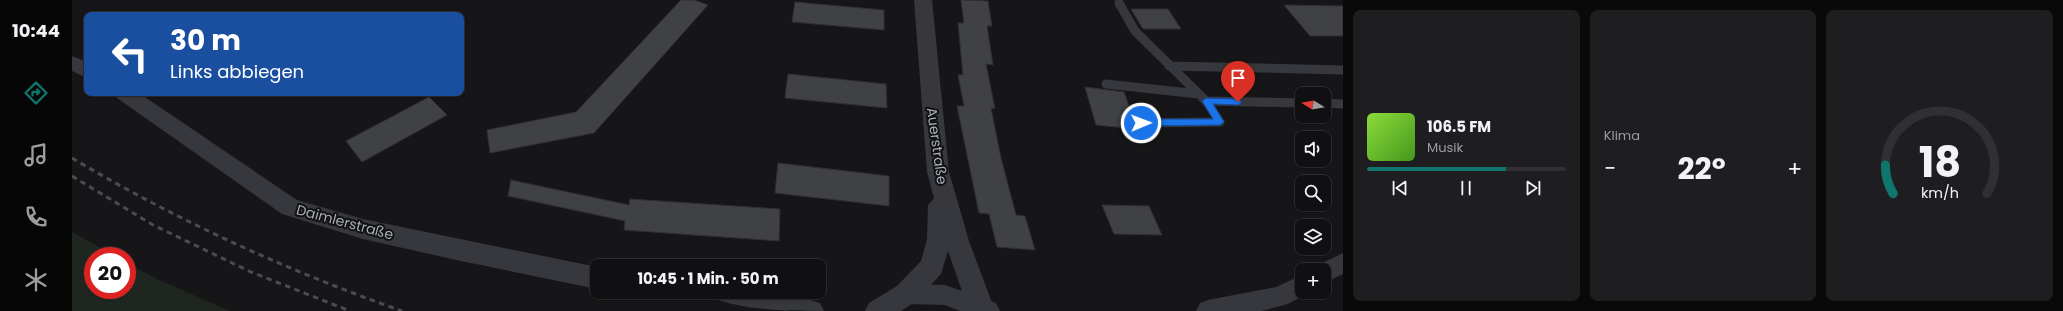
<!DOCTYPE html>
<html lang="de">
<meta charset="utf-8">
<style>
body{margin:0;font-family:Poppins,sans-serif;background:#1e1e20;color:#f1f3f6;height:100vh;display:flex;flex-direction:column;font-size:15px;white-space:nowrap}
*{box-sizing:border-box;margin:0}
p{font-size:13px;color:#9c9d9f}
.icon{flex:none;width:22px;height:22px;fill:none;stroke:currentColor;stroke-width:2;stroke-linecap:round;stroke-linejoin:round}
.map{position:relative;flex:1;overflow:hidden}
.side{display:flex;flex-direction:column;gap:10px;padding:10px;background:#09090a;width:720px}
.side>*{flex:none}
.banner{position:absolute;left:12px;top:12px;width:380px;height:84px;border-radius:8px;box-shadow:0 1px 3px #0004,0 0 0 1px #303032;background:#1a4fa0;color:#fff;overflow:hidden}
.needle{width:26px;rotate:281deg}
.tools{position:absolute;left:1223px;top:87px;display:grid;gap:8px}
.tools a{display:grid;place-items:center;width:36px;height:36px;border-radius:8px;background:#101012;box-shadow:0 1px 3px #0004,0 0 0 1px #303032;font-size:20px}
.speed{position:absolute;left:12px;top:247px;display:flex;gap:8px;font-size:20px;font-weight:700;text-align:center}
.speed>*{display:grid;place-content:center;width:52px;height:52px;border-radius:50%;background:#101012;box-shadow:0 1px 3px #0004,0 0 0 1px #303032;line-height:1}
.speed .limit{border:6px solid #d22;background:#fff;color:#111}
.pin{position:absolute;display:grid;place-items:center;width:34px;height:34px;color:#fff;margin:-41px -17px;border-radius:50% 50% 50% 0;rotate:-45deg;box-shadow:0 0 4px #0007}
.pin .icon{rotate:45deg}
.me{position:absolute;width:44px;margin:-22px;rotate:89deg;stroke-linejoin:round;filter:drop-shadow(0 0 3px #0008)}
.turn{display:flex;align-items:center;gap:14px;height:84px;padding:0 20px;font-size:18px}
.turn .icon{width:52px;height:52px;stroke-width:2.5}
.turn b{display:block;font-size:28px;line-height:34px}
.big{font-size:30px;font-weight:700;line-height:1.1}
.side .tile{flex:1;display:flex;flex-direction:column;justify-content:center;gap:6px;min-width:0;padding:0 14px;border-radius:8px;background:#1e1e20}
.side .dial{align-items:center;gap:0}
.dial svg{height:104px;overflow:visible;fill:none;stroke:#303032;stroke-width:7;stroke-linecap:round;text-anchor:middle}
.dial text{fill:#f1f3f6;stroke:none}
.song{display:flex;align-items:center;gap:12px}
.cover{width:48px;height:48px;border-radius:6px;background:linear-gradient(135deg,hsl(90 70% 55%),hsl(100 70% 35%))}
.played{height:4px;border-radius:2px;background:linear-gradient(90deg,#0f766e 70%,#303032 70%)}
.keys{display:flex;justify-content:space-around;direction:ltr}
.heat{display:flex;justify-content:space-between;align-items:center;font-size:22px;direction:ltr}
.side .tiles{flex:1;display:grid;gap:10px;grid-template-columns:repeat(3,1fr)}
.trip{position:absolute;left:518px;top:259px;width:236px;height:40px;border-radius:8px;background:#101012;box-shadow:0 1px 3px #0004,0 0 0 1px #303032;font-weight:700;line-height:40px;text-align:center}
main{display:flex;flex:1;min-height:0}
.menu{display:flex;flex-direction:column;width:72px;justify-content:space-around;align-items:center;background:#060607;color:#9c9d9f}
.menu .icon{width:28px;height:28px}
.menu .current{color:#0f766e}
.menu b{font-size:18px;color:#f1f3f6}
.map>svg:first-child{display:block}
.green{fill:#1e261f}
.building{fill:#404145;stroke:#303034}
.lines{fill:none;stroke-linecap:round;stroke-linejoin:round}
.service{stroke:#37383d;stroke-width:9}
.minor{fill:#37383d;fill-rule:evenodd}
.tertiary{fill:#37383d;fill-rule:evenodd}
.rail{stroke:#4a4c52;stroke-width:3;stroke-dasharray:5.5 4.5;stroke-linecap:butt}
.route{fill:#1a73e8;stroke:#114b97}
.labels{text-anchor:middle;stroke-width:4;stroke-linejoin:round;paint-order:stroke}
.street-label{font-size:14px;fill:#a8adb8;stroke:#111113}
</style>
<main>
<nav class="menu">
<b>10:44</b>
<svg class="icon current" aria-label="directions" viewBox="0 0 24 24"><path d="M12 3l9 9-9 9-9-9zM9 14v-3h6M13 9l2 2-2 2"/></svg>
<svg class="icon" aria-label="music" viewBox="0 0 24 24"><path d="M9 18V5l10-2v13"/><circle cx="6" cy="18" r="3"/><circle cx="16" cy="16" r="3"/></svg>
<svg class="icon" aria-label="phone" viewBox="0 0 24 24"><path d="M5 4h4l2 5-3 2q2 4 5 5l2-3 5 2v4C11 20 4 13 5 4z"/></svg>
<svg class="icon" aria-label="climate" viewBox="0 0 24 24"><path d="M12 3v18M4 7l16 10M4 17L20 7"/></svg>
</nav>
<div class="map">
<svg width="1271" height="311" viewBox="0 0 1271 311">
<rect width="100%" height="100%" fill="#161618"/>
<path class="green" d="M 0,232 L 43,256 L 21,256 L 21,290 L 55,290 L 55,263 L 83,278 L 158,311 L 0,311 Z"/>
<path class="building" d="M 609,0 L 622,0 L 636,5 L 522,133 L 418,153 L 415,130 L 504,112 Z
M 889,0 L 916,1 L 920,26 L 915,26 L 921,65 L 914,64 L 923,109 L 919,108 L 929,158 L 944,215 L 953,216 L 963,250 L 925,247 L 917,214 L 907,213 L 885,106 L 892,106 L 886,75 L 891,75 L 886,23 L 892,23 Z
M 723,2 L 812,10 L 812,30 L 720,22 Z
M 1212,5 L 1271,6 L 1271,36 L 1238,36 Z
M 1059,9 L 1096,9 L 1109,29 L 1071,29 Z
M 716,74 L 814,84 L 815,108 L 713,98 Z
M 1013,87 L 1052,92 L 1065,129 L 1024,125 Z
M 357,97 L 375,115 L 290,162 L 274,141 Z
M 706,163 L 817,176 L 817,206 L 703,193 Z
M 439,180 L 557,205 L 558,199 L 708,209 L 707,241 L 552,230 L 553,221 L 436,196 Z
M 1030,205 L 1077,206 L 1090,235 L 1042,234 Z"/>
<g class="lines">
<path class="service" d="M 1047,3 L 1063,31 L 1134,101 L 1230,103
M 1097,66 L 1271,70
M 1034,84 L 1127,94
M 1252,103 L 1271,104
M 1069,123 L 1148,122 L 1134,101"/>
<path class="minor" d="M 1271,253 L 1271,274 L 1252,283 L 1252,270 L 1242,270 L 1244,266 Z
M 1230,275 L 1230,292 L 1238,292 L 1216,304 L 1190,311 L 1124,311 L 1128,303 L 1136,300 L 1204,287 Z
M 834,284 L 873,285 L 924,303 L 928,311 L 888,311 L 873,305 L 834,304 L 826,301 L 822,294 L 826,287 Z"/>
<path class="tertiary" d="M 842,0 L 860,0 L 877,172 L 897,241 L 923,311 L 897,311 L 876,251 L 869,274 L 843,302 L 829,311 L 793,311 L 797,303 L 825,286 L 849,261 L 855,239 L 856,205 L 862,198 L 855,172 Z
M 0,56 L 15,62 L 15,78 L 0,71 Z
M 42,93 L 67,93 L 225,200 L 291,219 L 525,267 L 525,289 L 389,261 L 291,239 L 210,214 L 45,98 Z
M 642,292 L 713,292 L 748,303 L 752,311 C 717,311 680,311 646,300 Z"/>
<path class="rail" d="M 0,158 C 106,221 214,270 330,311
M 0,176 L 81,225 L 179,272 L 278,311"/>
</g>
<path class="route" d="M 1134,98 L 1166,99 L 1170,102 L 1166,105 L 1141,104 L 1152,122 L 1148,125 L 1069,126 L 1064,123 L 1069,119 L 1141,119 L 1130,101 Z"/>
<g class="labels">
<g class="street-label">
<text transform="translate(865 146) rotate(82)" y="5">Auerstraße</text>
<text transform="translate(273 222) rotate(15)" y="5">Daimlerstraße</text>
</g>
</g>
</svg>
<div class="tools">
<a><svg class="needle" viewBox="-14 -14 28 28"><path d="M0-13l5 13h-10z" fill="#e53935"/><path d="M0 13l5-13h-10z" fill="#9c9d9f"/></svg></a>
<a><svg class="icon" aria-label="sound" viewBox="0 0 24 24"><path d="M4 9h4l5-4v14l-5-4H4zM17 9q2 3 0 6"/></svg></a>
<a><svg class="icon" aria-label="search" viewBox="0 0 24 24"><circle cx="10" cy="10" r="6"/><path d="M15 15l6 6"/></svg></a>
<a><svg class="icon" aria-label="layers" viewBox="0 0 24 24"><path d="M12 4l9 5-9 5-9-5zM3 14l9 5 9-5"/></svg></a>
<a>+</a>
</div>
<div class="speed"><div class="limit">20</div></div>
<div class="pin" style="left:1166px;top:102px;background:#d93025"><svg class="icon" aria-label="arrive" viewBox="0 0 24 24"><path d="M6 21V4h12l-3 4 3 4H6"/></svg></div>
<svg class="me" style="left:1069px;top:123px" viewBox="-20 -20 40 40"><circle r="17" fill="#1a73e8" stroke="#fff" stroke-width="3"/><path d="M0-11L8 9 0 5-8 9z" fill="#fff"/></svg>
<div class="trip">10:45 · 1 Min. · 50 m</div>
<div class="banner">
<div class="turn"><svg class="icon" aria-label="left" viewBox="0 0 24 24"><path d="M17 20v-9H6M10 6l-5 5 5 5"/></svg><div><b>30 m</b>Links abbiegen</div></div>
</div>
</div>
<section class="side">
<div class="tiles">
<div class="tile">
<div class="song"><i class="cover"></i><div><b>106.5 FM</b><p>Musik</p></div></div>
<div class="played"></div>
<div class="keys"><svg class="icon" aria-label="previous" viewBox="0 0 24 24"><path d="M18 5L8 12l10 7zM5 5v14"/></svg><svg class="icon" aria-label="pause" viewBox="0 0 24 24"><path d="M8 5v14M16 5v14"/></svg><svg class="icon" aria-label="next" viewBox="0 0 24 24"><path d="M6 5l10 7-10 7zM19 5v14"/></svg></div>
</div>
<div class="tile"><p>Klima</p>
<div class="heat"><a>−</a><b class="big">22°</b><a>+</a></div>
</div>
<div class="tile dial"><svg viewBox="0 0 100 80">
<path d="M14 69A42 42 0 1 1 86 69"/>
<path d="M14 69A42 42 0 0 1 8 47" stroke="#0f766e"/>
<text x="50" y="56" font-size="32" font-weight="700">18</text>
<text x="50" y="72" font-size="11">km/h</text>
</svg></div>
</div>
</section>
</main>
